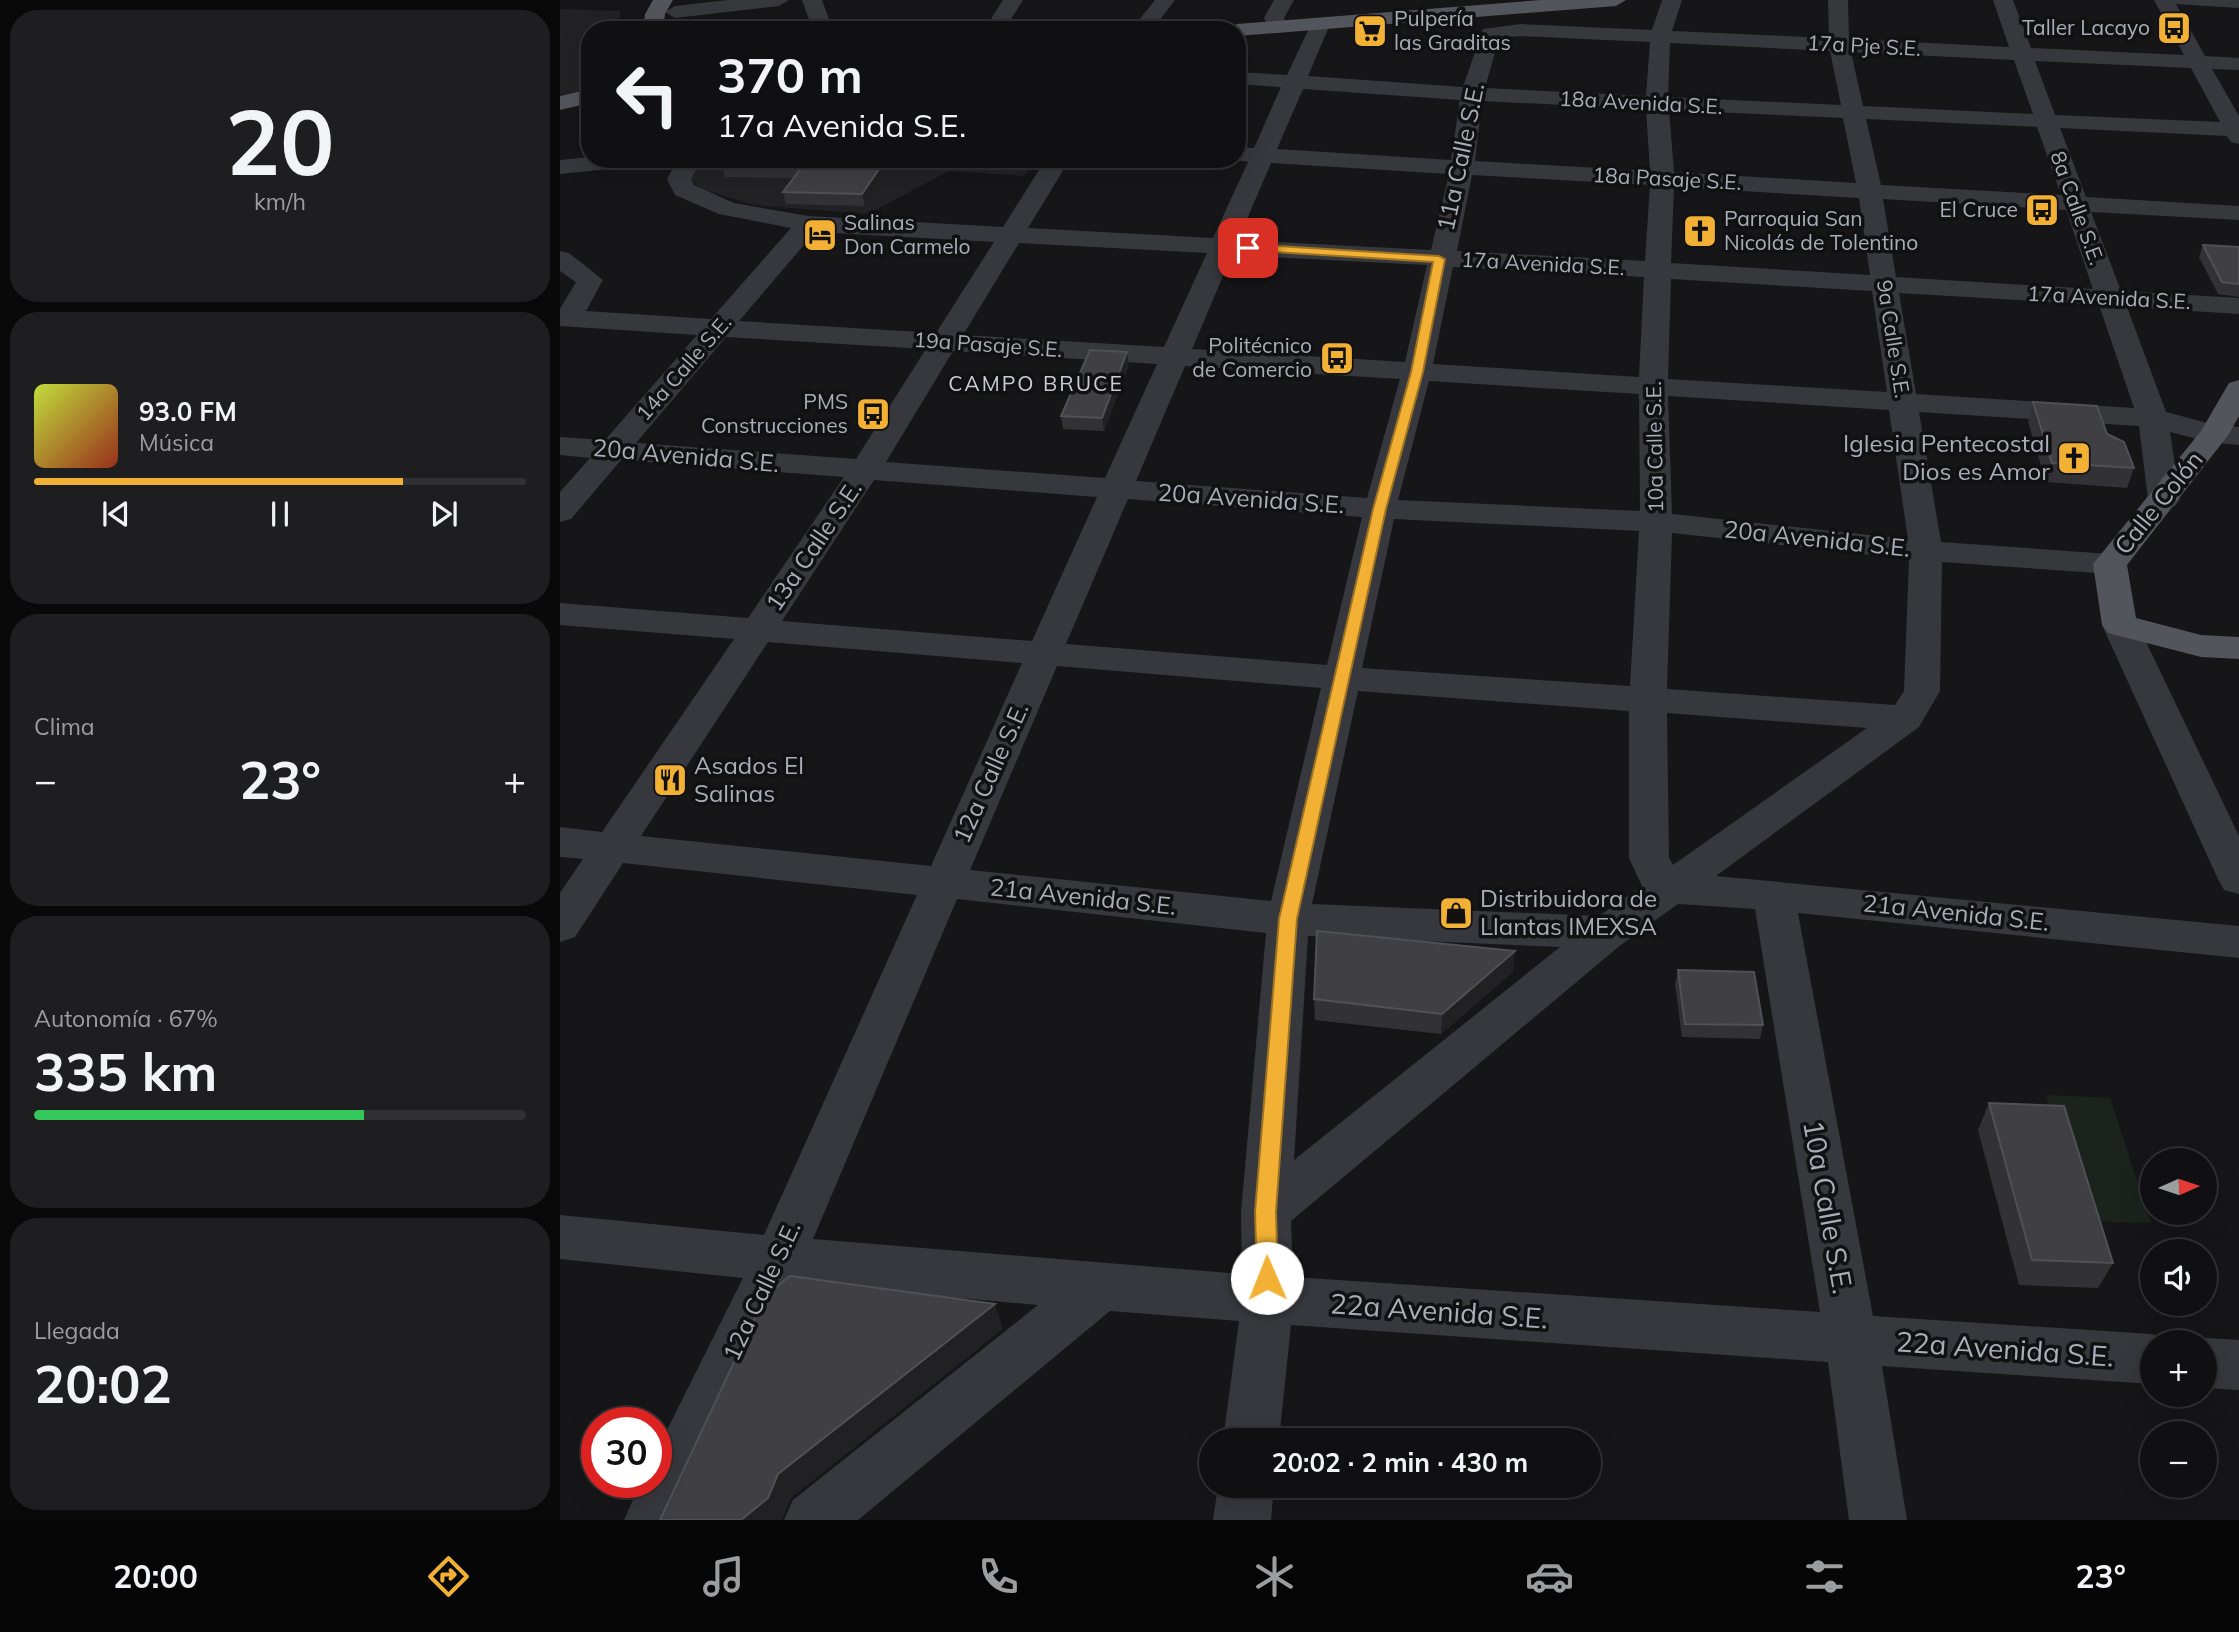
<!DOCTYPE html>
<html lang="es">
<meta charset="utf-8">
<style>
body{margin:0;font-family:Mulish,sans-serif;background:#1e1e20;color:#f1f3f6;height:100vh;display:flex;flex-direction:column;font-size:26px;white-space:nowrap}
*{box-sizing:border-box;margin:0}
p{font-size:23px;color:#9c9d9f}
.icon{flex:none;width:38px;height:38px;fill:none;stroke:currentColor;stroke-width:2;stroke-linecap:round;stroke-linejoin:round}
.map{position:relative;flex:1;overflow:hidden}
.details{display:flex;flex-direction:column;gap:10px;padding:10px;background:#09090a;width:560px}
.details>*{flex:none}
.hud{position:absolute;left:21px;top:21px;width:665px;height:147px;border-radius:28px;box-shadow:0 7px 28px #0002,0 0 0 2px #303032;background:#101012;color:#f1f3f6;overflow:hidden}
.needle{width:46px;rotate:87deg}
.fabs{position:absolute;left:1580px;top:1148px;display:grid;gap:14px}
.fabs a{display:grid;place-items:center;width:77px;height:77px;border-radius:50%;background:#101012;box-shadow:0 7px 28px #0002,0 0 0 2px #303032;font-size:35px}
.speed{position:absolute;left:21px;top:1407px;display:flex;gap:14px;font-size:35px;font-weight:700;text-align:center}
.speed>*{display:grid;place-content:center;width:91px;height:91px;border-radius:50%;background:#101012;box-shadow:0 7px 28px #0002,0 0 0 2px #303032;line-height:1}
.speed .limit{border:10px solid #d22;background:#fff;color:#111}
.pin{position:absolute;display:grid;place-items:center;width:60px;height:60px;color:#fff;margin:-30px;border-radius:14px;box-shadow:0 4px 10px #0006}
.me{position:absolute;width:77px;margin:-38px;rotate:359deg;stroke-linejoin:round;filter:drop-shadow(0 0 5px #0008)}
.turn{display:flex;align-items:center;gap:24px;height:147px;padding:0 21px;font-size:32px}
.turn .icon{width:91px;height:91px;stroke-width:2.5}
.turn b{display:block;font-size:49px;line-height:60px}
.big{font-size:52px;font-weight:700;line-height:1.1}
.details .card{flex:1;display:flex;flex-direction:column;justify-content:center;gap:10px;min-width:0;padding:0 24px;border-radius:28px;background:#1e1e20}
.details .dial{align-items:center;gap:0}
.dial b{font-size:91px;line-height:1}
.song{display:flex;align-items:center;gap:21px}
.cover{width:84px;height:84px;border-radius:10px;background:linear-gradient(135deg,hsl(70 70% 55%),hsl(10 70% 35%))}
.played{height:7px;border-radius:4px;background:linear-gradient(90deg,#f2b134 75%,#303032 75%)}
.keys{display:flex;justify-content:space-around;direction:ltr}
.heat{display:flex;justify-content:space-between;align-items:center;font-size:38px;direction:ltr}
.charge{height:10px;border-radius:5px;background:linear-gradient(90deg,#34c759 67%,#303032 0)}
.trip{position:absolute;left:639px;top:1428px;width:402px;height:70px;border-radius:35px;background:#101012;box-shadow:0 7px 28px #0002,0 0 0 2px #303032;font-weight:700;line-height:70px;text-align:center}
.dock{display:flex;height:112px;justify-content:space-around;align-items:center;background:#060607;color:#9c9d9f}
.dock .icon{width:49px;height:49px}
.dock .current{color:#f2b134}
.dock b{font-size:32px;color:#f1f3f6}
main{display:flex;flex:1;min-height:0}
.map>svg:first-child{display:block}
.built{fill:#222225}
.green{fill:#1c231d}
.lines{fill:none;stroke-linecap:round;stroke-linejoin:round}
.minor{fill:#37383d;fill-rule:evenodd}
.major{fill:#53555c;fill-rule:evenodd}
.wall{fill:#323236}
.shaded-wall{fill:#212124}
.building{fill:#3f3f44;stroke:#4f5156;stroke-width:2}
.route{fill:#f2b134;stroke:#9d7322;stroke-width:2}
.labels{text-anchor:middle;stroke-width:7;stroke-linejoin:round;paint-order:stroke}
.far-poi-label{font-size:21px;fill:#a8adb8;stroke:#111113;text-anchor:end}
.far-street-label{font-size:21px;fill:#a8adb8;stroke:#111113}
.far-neighbourhood-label{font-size:21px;letter-spacing:2px;fill:#c9ccd4;stroke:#111113}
.street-label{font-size:24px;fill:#a8adb8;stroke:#111113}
.poi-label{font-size:24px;fill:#a8adb8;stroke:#111113;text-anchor:start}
.near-street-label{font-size:28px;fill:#a8adb8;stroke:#111113}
</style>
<main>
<section class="details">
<div class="card dial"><b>20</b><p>km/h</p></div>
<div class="card">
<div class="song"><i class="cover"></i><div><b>93.0 FM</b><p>Música</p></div></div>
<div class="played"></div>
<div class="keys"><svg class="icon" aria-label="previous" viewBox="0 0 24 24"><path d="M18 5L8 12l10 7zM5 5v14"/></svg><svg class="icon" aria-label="pause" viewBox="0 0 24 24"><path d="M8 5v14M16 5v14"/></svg><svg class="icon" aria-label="next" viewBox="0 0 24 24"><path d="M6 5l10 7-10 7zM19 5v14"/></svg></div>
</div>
<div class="card"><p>Clima</p>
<div class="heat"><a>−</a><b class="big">23°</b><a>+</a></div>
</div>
<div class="card"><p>Autonomía · 67%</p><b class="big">335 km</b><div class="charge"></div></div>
<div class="card"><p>Llegada</p><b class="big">20:02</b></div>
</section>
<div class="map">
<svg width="1679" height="1520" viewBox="0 0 1679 1520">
<rect width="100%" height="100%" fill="#161618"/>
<path class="built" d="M 0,9 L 60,11 L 59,30 L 30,30 L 30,90 L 0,95 Z
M 145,159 L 475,159 L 464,176 L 389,171 L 308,214 L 194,205 L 141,189 L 128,176 Z"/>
<path class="green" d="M 1486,1095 L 1550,1098 L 1591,1223 L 1523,1221 Z"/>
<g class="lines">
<path class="minor" d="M 168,0 L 229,0 L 219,6 L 115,18 L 105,12 L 115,6 Z
M 242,0 L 262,0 L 273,30 L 253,30 Z
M 443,0 L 463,0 L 444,30 L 424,30 Z
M 595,0 L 615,0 L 592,30 L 571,30 Z
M 714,0 L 734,0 L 724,18 L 726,26 L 716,32 L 709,30 L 704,18 Z
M 1102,0 L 1122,0 L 1112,31 L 1269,38 L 1268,0 L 1288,0 L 1289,39 L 1449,47 L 1433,0 L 1453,0 L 1471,48 L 1624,55 L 1594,0 L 1679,0 L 1679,8 L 1616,4 L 1645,56 L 1679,58 L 1679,70 L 1652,69 L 1679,116 L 1679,144 L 1671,142 L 1667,136 L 1500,128 L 1526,197 L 1679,206 L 1679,220 L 1531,212 L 1561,291 L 1679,298 L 1679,314 L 1567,307 L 1606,412 L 1655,425 L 1679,427 L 1679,445 L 1654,443 L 1610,432 L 1620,499 L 1615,506 L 1604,509 L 1593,506 L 1588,499 L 1579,426 L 1359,412 L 1381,542 L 1550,554 L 1562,557 L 1567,564 L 1562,571 L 1550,574 L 1382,562 L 1380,691 L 1359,727 L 1156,876 L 1679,926 L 1679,958 L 1238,913 L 1313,1316 L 1592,1334 L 1611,1342 L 1592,1342 L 1592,1384 L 1322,1366 L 1347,1520 L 1289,1520 L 1268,1362 L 731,1325 L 719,1440 L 663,1440 L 679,1321 L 550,1311 L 298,1520 L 224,1520 L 233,1500 L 478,1305 L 233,1283 L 123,1520 L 64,1520 L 81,1482 L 96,1482 L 96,1452 L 183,1278 L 0,1259 L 0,1215 L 204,1235 L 357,895 L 63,863 L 15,937 L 0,942 L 0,893 L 23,859 L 0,857 L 0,827 L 42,832 L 174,639 L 0,625 L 0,603 L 188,618 L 284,477 L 61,460 L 11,519 L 0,522 L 0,492 L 30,458 L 0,455 L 0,437 L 45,440 L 137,335 L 0,326 L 0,309 L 16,282 L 0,271 L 0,251 L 9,253 L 43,280 L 26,311 L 151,319 L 231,228 L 159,214 L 115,195 L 107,179 L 118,159 L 142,159 L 131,179 L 134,185 L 174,203 L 248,216 L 443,227 L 486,159 L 510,159 L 468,228 L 653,238 L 688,162 L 670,159 L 677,159 L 677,147 L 694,148 L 721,87 L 677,84 L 677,72 L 727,75 L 754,18 L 768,18 L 771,22 L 748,76 L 903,87 L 923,29 L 961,24 L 1092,30 ZM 961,36 L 1090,42 L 1086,96 L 925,88 L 939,38 ZM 1110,43 L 1270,51 L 1281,105 L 1108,97 ZM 1291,52 L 1454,60 L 1473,114 L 1303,106 ZM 1475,61 L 1631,68 L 1660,122 L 1495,115 ZM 743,89 L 900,100 L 891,160 L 717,149 ZM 922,101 L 1086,109 L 1090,171 L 915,161 ZM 1109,110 L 1283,118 L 1296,183 L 1114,172 ZM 1306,119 L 1477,127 L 1501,195 L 1321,185 ZM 711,163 L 889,174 L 871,250 L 678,240 ZM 912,175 L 1090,185 L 1085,261 L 897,251 ZM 1114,187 L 1299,198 L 1310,275 L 1111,263 ZM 1323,199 L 1506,210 L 1533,289 L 1336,277 ZM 255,232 L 434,242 L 376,333 L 179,321 ZM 459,243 L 647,253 L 604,347 L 403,335 ZM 672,255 L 867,265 L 845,362 L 632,349 ZM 893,267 L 1084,277 L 1079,377 L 873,364 ZM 1111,279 L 1312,291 L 1327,392 L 1108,379 ZM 1339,293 L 1539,305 L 1574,408 L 1356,394 ZM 166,337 L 366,349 L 296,459 L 76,443 ZM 393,351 L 597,364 L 545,478 L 326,462 ZM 625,366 L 840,379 L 807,498 L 576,481 ZM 869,381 L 1079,394 L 1080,511 L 838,500 ZM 1108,396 L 1329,410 L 1348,539 L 1112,514 ZM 314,480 L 537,497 L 472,641 L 222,621 ZM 568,499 L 802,517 L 767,665 L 506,644 ZM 834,519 L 1079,531 L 1070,686 L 802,668 ZM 1112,533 L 1349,559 L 1344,691 L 1335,705 L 1107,689 ZM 208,642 L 462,663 L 371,866 L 81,836 ZM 497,666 L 761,688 L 711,901 L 410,870 ZM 798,691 L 1069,711 L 1069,858 L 1082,886 L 1039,916 L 752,904 ZM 1107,713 L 1307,728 L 1113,865 L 1109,858 ZM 397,899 L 706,933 L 681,1212 L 682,1274 L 253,1239 ZM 1118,904 L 1195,909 L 1260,1312 L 733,1277 L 731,1221 L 1062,944 ZM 748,936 L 1000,947 L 734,1160 Z
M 30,157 L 30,159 L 90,159 L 78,166 L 0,174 L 0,160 Z
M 1560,614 L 1572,617 L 1578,625 L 1679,836 L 1679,894 L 1664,890 L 1658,879 L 1542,625 L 1548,617 Z
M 1645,1338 L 1679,1340 L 1679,1390 L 1645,1388 L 1645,1342 L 1633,1342 Z
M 658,1486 L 714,1486 L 711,1520 L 653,1520 Z"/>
<path class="major" d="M 93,0 L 113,0 L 105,14 L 103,30 L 83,30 L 85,14 Z
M 981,0 L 1066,0 L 1056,6 L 677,36 L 677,30 L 667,30 L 677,24 Z
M 30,89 L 30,103 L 0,110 L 0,96 Z
M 1679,380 L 1679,416 L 1669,434 L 1567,565 L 1576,618 L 1641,635 L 1679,637 L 1679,659 L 1641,657 L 1548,633 L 1542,625 L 1533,564 L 1641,431 L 1669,383 Z"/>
</g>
<path class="wall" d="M 167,159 L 336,159 L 305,206 L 226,204 L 223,192 L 234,178 L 165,177 L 162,166 Z
M 1643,245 L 1679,247 L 1679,297 L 1658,294 L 1639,257 Z
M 569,365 L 544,431 L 503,429 L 501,416 Z
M 1473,402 L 1547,434 L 1574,468 L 1567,488 L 1486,482 L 1468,422 Z
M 1118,970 L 1203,1025 L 1200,1039 L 1122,1037 L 1115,984 Z
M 953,972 L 881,1034 L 755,1020 L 754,999 Z
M 1429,1103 L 1553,1263 L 1538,1288 L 1459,1285 L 1418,1130 Z"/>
<path class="shaded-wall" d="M 326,159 L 336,159 L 305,206 L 302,194 Z
M 567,352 L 569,365 L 544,431 L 542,418 Z
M 955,951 L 953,972 L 881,1034 L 882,1014 Z
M 435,1304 L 443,1329 L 231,1498 L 222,1520 L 181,1520 L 218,1474 Z"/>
<path class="building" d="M 167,159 L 326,159 L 302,194 L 223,192 L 242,167 L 162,166 Z
M 1643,245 L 1679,247 L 1679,284 L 1662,282 Z
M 530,350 L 567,352 L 542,418 L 501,416 Z
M 1473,402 L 1537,406 L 1547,434 L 1564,442 L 1574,468 L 1492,463 Z
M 757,931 L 955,951 L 882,1014 L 754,999 Z
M 1118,970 L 1194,972 L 1203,1025 L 1125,1024 Z
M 1429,1103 L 1504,1106 L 1553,1263 L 1472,1260 Z
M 230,1276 L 435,1304 L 218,1474 L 208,1498 L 181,1520 L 100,1520 L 205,1296 Z"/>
<path class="route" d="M 688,244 L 879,256 L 885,259 L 863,372 L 826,509 L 737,919 L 716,1212 L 718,1278 L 715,1284 L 707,1287 L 700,1284 L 697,1278 L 695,1212 L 719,919 L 813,509 L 851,372 L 873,262 L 684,250 L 682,248 Z"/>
<defs>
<g id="bus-square" transform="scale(1.75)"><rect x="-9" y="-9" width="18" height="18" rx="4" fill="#f2b134" stroke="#111113"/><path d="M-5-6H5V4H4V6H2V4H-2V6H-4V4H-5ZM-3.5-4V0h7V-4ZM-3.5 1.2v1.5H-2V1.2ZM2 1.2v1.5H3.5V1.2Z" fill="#111"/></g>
<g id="supermarket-square" transform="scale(1.75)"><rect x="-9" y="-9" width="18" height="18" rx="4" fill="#f2b134" stroke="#111113"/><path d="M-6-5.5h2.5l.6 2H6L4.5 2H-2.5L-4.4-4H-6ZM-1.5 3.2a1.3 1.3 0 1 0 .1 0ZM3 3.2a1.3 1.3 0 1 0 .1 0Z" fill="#111"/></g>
<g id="church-square" transform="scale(1.75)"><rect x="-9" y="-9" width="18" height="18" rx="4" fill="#f2b134" stroke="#111113"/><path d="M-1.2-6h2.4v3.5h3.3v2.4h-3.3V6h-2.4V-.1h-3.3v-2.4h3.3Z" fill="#111"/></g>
<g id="hotel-square" transform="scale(1.75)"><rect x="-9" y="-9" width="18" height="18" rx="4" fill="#f2b134" stroke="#111113"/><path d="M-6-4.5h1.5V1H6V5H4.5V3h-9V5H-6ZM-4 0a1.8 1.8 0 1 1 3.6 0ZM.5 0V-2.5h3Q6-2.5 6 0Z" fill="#111"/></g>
<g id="restaurant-square" transform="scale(1.75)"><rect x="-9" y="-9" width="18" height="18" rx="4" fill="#f2b134" stroke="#111113"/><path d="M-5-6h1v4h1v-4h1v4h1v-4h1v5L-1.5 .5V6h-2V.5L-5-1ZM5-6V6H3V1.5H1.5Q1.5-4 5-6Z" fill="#111"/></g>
<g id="shop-square" transform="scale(1.75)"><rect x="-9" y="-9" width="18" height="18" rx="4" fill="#f2b134" stroke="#111113"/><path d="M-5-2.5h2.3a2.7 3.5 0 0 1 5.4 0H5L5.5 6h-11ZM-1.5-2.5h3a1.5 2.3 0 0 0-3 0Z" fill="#111"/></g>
</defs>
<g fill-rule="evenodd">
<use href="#bus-square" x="1614" y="28"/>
<use href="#supermarket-square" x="810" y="31"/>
<use href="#bus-square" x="1482" y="210"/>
<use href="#church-square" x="1140" y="231"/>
<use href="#hotel-square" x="260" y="235"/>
<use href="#bus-square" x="777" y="358"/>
<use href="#bus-square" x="313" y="414"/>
<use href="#church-square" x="1514" y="458"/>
<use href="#restaurant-square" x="110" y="780"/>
<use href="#shop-square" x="896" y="913"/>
</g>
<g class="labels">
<g class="far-poi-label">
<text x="834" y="26" text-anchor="start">Pulpería<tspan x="834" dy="24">las Graditas</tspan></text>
<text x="1590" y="35">Taller Lacayo</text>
<text x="1458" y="217">El Cruce</text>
<text x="1164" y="226" text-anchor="start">Parroquia San<tspan x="1164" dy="24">Nicolás de Tolentino</tspan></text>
<text x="284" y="230" text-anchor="start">Salinas<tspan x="284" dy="24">Don Carmelo</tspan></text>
<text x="752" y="353">Politécnico<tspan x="752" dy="24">de Comercio</tspan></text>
<text x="288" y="409">PMS<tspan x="288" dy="24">Construcciones</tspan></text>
</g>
<g class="far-street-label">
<text transform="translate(1304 46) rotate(3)" y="7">17a Pje S.E.</text>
<text transform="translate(1081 103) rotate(3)" y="7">18a Avenida S.E.</text>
<text transform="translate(1107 179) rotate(3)" y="7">18a Pasaje S.E.</text>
<text transform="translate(1517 208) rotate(70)" y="7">8a Calle S.E.</text>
<text transform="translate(983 264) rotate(3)" y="7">17a Avenida S.E.</text>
<text transform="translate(1549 298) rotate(3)" y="7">17a Avenida S.E.</text>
<text transform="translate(1333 339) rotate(81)" y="7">9a Calle S.E.</text>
<text transform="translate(428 345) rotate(4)" y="7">19a Pasaje S.E.</text>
<text transform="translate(124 368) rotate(-49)" y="7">14a Calle S.E.</text>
<text transform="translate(1095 447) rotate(-91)" y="7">10a Calle S.E.</text>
</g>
<g class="far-neighbourhood-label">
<text x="476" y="391">CAMPO BRUCE</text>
</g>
<g class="street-label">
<text transform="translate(901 157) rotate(-78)" y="8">11a Calle S.E.</text>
<text transform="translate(126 456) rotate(5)" y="8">20a Avenida S.E.</text>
<text transform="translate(691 499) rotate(4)" y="8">20a Avenida S.E.</text>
<text transform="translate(1599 503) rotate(-51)" y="8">Calle Colón</text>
<text transform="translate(1257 539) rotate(6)" y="8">20a Avenida S.E.</text>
<text transform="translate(254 546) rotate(-56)" y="8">13a Calle S.E.</text>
<text transform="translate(431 773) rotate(-66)" y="8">12a Calle S.E.</text>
<text transform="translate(523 897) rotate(6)" y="8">21a Avenida S.E.</text>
<text transform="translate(1396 913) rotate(6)" y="8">21a Avenida S.E.</text>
<text transform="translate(202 1291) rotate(-65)" y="8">12a Calle S.E.</text>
</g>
<g class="poi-label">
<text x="1490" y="452" text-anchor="end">Iglesia Pentecostal<tspan x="1490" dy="28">Dios es Amor</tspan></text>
<text x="134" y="774">Asados El<tspan x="134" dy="28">Salinas</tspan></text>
<text x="920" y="907">Distribuidora de<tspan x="920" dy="28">Llantas IMEXSA</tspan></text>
</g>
<g class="near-street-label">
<text transform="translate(1268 1207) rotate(80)" y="10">10a Calle S.E.</text>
<text transform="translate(879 1311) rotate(4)" y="10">22a Avenida S.E.</text>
<text transform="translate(1445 1349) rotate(4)" y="10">22a Avenida S.E.</text>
</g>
</g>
</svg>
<div class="fabs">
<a><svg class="needle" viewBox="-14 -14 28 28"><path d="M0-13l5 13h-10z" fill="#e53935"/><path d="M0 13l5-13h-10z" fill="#9c9d9f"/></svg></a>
<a><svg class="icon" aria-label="sound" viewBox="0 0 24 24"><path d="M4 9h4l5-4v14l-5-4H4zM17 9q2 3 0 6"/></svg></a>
<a>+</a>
<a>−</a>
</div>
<div class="speed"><div class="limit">30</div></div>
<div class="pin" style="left:688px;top:248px;background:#d93025"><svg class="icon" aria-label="arrive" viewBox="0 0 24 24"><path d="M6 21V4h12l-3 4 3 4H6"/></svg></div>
<svg class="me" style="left:707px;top:1278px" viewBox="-20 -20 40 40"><circle r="19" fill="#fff"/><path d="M0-13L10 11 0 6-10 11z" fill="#f2b134"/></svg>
<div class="trip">20:02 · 2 min · 430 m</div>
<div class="hud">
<div class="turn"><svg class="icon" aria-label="left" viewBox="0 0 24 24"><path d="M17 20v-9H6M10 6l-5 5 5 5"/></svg><div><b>370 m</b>17a Avenida S.E.</div></div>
</div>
</div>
</main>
<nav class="dock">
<b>20:00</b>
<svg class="icon current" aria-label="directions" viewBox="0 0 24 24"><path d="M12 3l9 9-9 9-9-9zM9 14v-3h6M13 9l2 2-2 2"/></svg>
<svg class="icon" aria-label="music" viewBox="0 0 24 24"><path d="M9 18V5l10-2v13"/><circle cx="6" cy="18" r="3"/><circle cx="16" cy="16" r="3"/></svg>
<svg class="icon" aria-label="phone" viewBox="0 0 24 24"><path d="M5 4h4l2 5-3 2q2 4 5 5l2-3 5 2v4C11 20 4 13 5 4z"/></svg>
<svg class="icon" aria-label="climate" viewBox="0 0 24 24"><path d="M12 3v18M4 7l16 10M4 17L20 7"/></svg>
<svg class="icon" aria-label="car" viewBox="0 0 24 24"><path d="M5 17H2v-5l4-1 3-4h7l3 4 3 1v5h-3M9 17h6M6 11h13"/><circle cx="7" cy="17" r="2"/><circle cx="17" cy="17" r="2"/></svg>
<svg class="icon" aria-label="filters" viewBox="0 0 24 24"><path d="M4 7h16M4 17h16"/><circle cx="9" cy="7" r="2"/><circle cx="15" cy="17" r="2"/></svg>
<b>23°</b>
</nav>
